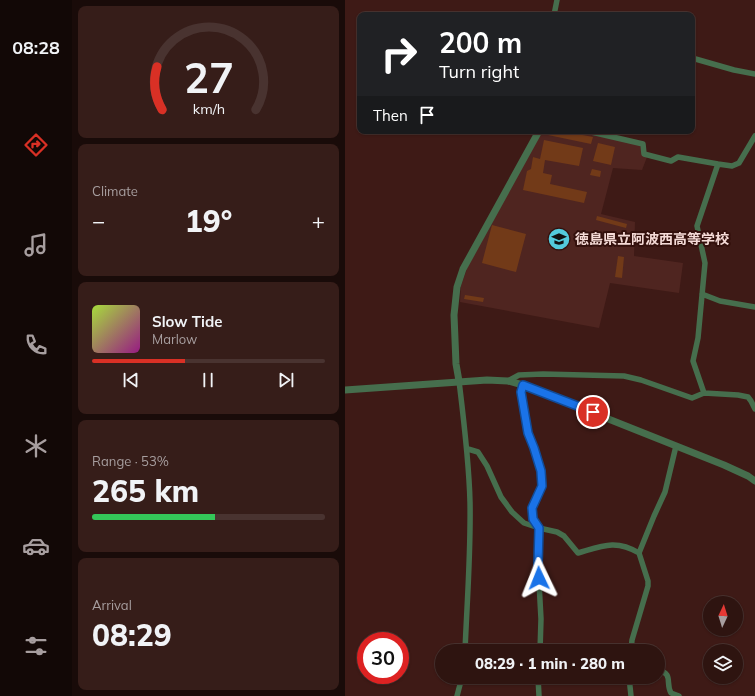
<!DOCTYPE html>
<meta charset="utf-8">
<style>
body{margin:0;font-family:Mulish,"Noto Sans JP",sans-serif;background:#361d19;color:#f1f3f6;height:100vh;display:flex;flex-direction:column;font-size:15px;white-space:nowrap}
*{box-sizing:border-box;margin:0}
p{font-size:13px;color:#a79e9f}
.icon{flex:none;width:22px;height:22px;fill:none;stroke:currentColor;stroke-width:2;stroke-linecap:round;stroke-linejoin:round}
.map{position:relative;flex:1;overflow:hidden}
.drawer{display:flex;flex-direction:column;gap:6px;padding:6px;background:#190b09;width:273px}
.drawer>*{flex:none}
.guide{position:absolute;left:12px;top:12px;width:338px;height:122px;border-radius:8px;box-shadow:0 1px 3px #0004,0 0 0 1px #493330;background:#202124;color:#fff;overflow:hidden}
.needle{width:26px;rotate:4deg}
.buttons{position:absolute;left:358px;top:596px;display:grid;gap:8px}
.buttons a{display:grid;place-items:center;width:40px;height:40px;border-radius:50%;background:#2e1410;box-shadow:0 1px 3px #0004,0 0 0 1px #493330;font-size:20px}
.speed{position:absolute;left:12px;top:632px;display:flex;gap:8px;font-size:20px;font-weight:700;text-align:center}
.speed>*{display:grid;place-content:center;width:52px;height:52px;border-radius:50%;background:#2e1410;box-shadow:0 1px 3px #0004,0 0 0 1px #493330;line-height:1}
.speed .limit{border:6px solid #d22;background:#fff;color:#111}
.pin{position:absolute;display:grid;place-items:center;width:34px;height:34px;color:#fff;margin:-17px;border:2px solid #fff;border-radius:50%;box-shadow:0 1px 4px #0007}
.me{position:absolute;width:44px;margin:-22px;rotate:358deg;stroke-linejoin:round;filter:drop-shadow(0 0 3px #0008)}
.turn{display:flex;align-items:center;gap:14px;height:84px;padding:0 16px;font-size:18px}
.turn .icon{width:52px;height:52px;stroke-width:2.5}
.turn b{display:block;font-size:28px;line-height:34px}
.then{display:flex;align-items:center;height:38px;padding:0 16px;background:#0003;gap:8px;font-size:15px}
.big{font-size:30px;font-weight:800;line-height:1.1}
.drawer .tile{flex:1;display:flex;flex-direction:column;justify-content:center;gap:6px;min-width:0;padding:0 14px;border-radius:8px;background:#361d19}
.drawer .dial{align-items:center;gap:0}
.dial svg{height:104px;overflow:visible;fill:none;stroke:#493330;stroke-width:7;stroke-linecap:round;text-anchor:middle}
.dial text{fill:#f1f3f6;stroke:none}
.song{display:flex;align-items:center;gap:12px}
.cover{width:48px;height:48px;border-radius:6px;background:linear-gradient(135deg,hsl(80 70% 55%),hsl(310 70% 35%))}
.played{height:4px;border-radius:2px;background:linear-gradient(90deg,#d93025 40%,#493330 40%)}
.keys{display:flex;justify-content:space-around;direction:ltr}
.heat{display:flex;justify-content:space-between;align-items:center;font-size:22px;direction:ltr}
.charge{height:6px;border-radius:3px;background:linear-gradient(90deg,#34c759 53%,#493330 0)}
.trip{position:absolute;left:90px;top:644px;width:230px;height:40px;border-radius:20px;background:#2e1410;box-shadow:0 1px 3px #0004,0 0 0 1px #493330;font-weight:800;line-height:40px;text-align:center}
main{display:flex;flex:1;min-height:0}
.tab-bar{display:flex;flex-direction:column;width:72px;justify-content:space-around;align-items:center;background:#120806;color:#a79e9f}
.tab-bar .icon{width:28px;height:28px}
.tab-bar .on{color:#d93025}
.tab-bar b{font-size:18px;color:#f1f3f6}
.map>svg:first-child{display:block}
.built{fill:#4f2520}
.building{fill:#723a18}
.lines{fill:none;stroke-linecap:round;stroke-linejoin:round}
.minor{stroke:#466e4d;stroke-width:5.5}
.tertiary{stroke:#466e4d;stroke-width:7}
.route-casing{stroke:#114b97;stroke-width:10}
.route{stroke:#1a73e8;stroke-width:7}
.labels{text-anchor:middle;stroke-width:4;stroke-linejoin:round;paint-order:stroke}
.poi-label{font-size:14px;font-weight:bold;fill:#f5dbd7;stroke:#33100c;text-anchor:start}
</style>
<main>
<nav class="tab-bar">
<b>08:28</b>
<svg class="icon on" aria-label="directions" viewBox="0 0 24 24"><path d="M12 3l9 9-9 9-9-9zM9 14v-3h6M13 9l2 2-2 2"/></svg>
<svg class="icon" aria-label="music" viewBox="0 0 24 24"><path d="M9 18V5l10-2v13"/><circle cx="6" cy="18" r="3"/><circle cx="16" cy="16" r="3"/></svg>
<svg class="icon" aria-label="phone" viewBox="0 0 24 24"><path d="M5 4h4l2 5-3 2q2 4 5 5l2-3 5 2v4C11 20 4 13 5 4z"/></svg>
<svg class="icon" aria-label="climate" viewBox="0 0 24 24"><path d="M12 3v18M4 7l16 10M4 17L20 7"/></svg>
<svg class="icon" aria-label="car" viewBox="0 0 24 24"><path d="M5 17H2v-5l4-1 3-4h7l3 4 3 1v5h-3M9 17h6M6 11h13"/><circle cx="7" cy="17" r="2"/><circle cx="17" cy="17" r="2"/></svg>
<svg class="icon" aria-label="filters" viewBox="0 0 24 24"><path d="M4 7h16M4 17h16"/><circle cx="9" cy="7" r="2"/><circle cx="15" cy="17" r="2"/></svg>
</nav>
<section class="drawer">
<div class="tile dial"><svg viewBox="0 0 100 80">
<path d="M14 69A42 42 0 1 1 86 69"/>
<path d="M14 69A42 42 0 0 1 10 36" stroke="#d93025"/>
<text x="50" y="56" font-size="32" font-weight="700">27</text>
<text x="50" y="72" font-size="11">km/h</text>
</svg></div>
<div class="tile"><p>Climate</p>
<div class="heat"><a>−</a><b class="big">19°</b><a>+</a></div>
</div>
<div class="tile">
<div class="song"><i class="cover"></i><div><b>Slow Tide</b><p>Marlow</p></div></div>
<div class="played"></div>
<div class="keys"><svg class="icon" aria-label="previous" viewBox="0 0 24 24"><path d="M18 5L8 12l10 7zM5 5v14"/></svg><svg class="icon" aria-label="pause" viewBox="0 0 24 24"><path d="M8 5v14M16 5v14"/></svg><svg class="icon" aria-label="next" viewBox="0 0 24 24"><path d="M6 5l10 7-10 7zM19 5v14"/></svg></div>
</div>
<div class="tile"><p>Range · 53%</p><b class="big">265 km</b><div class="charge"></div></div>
<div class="tile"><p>Arrival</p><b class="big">08:29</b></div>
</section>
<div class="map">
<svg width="410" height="696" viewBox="0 0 410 696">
<rect width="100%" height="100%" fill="#3e1a16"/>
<path class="built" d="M 197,131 L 233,131 L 296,145 L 302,157 L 297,170 L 268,168 L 256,214 L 290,222 L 289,256 L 338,263 L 334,293 L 265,283 L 254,328 L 115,302 L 116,286 L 123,266 Z"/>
<path class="building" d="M 203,131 L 217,131 L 248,137 L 246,144 L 203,135 Z
M 199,140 L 238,148 L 234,166 L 200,160 L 198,173 L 207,175 L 205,184 L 242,192 L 239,203 L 178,190 L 182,171 L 186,169 L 188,157 L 195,159 Z
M 253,143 L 270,147 L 266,165 L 248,161 Z
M 247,169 L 256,171 L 255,177 L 245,175 Z
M 252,216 L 282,224 L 281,228 L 251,220 Z
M 147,225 L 181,234 L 171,272 L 137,263 Z
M 282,234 L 289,234 L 288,245 L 281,244 Z
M 273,256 L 279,257 L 277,278 L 270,277 Z
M 120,295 L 139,298 L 138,302 L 119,299 Z"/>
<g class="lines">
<path class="minor" d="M 209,15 L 212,0
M 347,58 L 389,70 L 410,74
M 242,131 L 298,144 L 299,154 L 326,161 L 333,157 L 373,164 L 387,166 L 394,163 L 410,136
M 357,294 L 375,301 L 410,307
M 114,381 C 119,422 124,461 125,502 C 126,552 122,601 120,651
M 163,381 L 174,375 L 198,374 L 279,376 L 296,380 L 347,398 L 359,393 L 393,395 L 403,397 L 406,401 L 410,409
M 178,385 L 176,392 L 183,433 L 189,448 L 196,471 L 197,486 L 187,508 L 188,519 L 194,528 L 193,564 L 196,619 L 195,651
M 359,393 L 348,361 L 353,338 L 360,263 L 352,226 L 373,164
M 123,449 L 133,452 L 142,466 L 156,497 L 167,512 L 179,523 L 194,528 L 212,532 L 219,536 L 233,553 C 257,546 271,539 294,553
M 286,651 L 287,640 L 303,586 L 303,581 L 294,553 L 309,516 L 320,492 L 331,446
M 313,670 C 329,674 320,682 326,693 L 334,696
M 193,677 L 194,696
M 284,677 L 286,696
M 193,678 L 211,677
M 112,696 L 117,677"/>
<path class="tertiary" d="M 114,381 L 111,364 L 109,315 L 112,287 L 118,269 L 194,131
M 0,390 L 142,380 L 163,381 L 178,385 L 379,465 L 403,476 L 410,481"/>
</g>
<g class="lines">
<g class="route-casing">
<path id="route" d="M 194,578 L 193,564 L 194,528 L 188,519 L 187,508 L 197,486 L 196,471 L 189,448 L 183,433 L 176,392 L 178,385 L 248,412"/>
</g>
<use href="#route" class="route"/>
</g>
<defs>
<g id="school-disc" transform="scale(1.15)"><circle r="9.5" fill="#53cadc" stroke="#33100c"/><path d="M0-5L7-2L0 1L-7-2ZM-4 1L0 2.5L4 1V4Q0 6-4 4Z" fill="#111"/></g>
</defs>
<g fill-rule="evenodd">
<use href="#school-disc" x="214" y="239"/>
</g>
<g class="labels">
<g class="poi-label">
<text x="230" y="244">徳島県立阿波西高等学校</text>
</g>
</g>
</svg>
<div class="buttons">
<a><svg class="needle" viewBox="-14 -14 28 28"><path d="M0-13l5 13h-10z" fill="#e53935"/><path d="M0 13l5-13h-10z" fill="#a79e9f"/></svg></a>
<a><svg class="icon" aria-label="layers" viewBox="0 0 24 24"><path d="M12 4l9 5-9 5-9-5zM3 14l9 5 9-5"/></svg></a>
</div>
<div class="speed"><div class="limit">30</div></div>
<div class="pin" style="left:248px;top:412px;background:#d93025"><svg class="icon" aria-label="arrive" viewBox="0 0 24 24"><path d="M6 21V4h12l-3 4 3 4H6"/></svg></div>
<svg class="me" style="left:194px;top:578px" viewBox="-20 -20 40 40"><path d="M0-17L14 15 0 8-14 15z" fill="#1a73e8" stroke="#fff" stroke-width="4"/></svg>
<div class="trip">08:29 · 1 min · 280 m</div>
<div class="guide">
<div class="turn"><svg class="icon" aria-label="right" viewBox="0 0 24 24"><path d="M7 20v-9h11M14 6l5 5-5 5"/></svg><div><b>200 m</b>Turn right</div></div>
<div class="then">Then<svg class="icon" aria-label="arrive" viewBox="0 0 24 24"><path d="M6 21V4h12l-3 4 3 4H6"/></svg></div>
</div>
</div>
</main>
